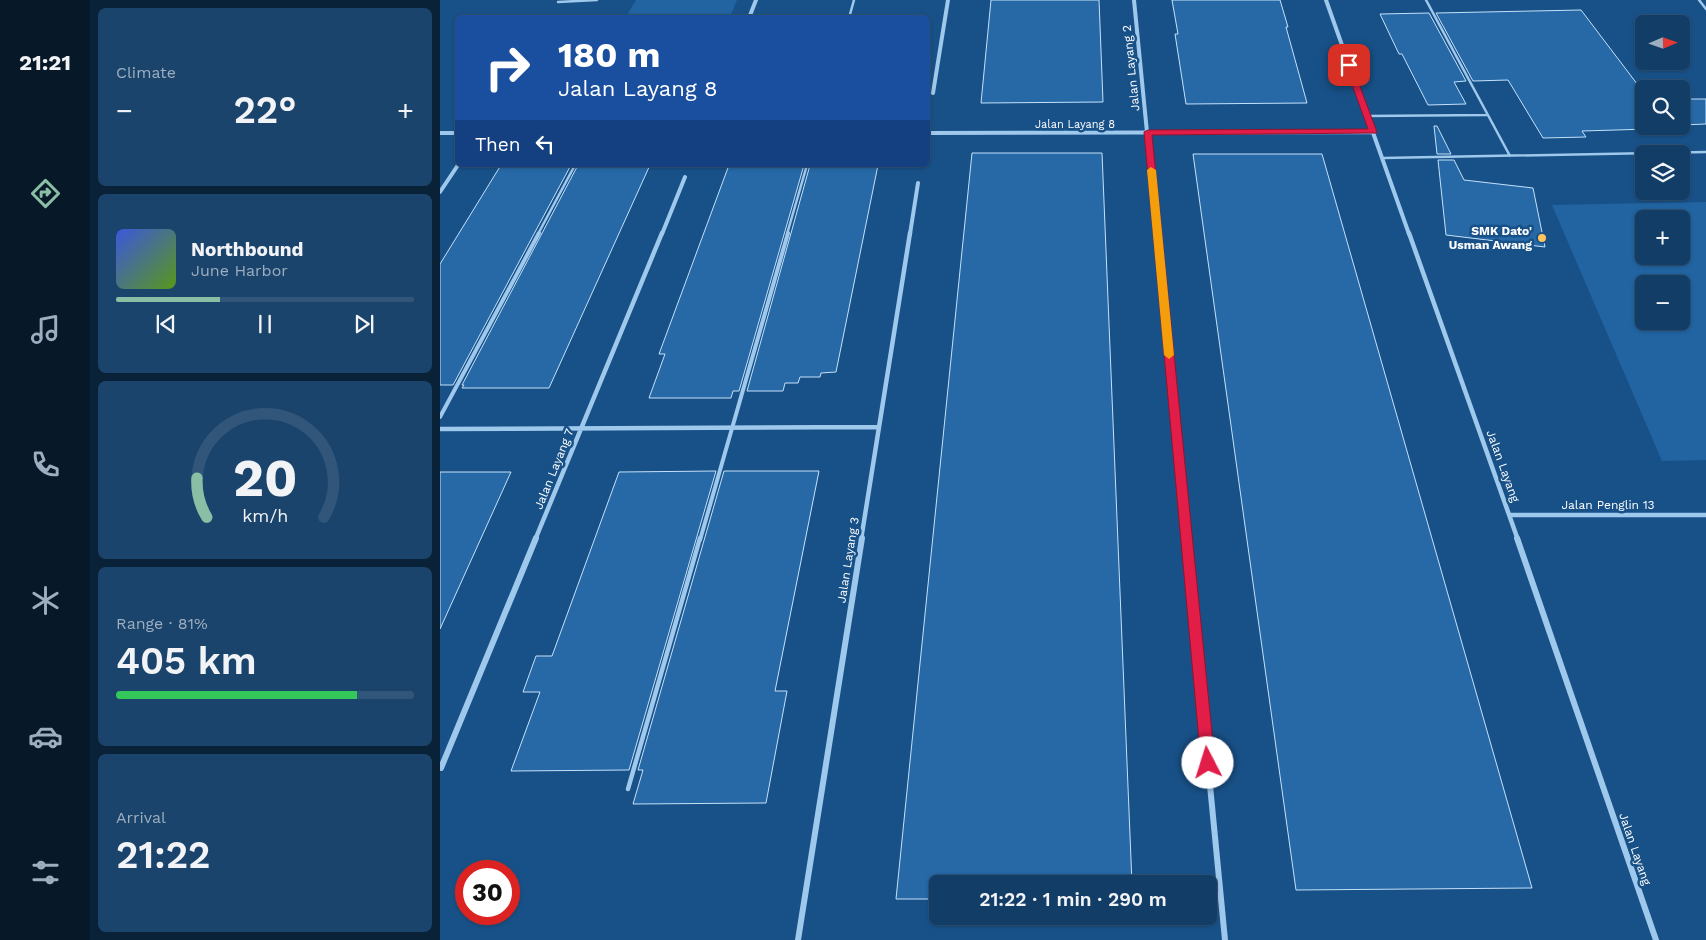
<!DOCTYPE html>
<meta charset="utf-8">
<style>
body{margin:0;font-family:"Work Sans",sans-serif;background:#1b446c;color:#f1f3f6;height:100vh;display:flex;flex-direction:column;font-size:19px;white-space:nowrap}
*{box-sizing:border-box;margin:0}
p{font-size:16px;color:#9caebf}
.icon{flex:none;width:28px;height:28px;fill:none;stroke:currentColor;stroke-width:2;stroke-linecap:round;stroke-linejoin:round}
.map{position:relative;flex:1;overflow:hidden}
.side{display:flex;flex-direction:column;gap:8px;padding:8px;background:#0a2238;width:350px}
.side>*{flex:none}
.hud{position:absolute;left:15px;top:15px;width:475px;height:152px;border-radius:8px;box-shadow:0 1px 4px #0004,0 0 0 1px #31567a;background:#1a4fa0;color:#fff;overflow:hidden}
.needle{width:32px;rotate:88deg}
.controls{position:absolute;left:1195px;top:15px;display:grid;gap:10px}
.controls a{display:grid;place-items:center;width:55px;height:55px;border-radius:8px;background:#123d66;box-shadow:0 1px 4px #0004,0 0 0 1px #31567a;font-size:25px}
.speed{position:absolute;left:15px;top:860px;display:flex;gap:10px;font-size:25px;font-weight:700;text-align:center}
.speed>*{display:grid;place-content:center;width:65px;height:65px;border-radius:50%;background:#123d66;box-shadow:0 1px 4px #0004,0 0 0 1px #31567a;line-height:1}
.speed .limit{border:8px solid #d22;background:#fff;color:#111}
.pin{position:absolute;display:grid;place-items:center;width:42px;height:42px;color:#fff;margin:-21px;border-radius:10px;box-shadow:0 2px 8px #0006}
.me{position:absolute;width:55px;margin:-28px;rotate:355deg;stroke-linejoin:round;filter:drop-shadow(0 0 4px #0008)}
.turn{display:flex;align-items:center;gap:18px;height:105px;padding:0 20px;font-size:22px}
.turn .icon{width:65px;height:65px;stroke-width:2.5}
.turn b{display:block;font-size:35px;line-height:42px}
.then{display:flex;align-items:center;height:48px;padding:0 20px;background:#0003;gap:10px;font-size:19px}
.big{font-size:38px;font-weight:600;line-height:1.1}
.side .card{flex:1;display:flex;flex-direction:column;justify-content:center;gap:8px;min-width:0;padding:0 18px;border-radius:8px;background:#1b446c}
.side .dial{align-items:center;gap:0}
.dial svg{height:130px;overflow:visible;fill:none;stroke:#31567a;stroke-width:7;stroke-linecap:round;text-anchor:middle}
.dial text{fill:#f1f3f6;stroke:none}
.song{display:flex;align-items:center;gap:15px}
.cover{width:60px;height:60px;border-radius:8px;background:linear-gradient(135deg,hsl(230 70% 55%),hsl(90 70% 35%))}
.played{height:5px;border-radius:2px;background:linear-gradient(90deg,#8abfa5 35%,#31567a 35%)}
.keys{display:flex;justify-content:space-around;direction:ltr}
.heat{display:flex;justify-content:space-between;align-items:center;font-size:28px;direction:ltr}
.charge{height:8px;border-radius:4px;background:linear-gradient(90deg,#34c759 81%,#31567a 0)}
.trip{position:absolute;left:489px;top:875px;width:288px;height:50px;border-radius:8px;background:#123d66;box-shadow:0 1px 4px #0004,0 0 0 1px #31567a;font-weight:600;line-height:50px;text-align:center}
main{display:flex;flex:1;min-height:0}
.dock{display:flex;flex-direction:column;width:90px;justify-content:space-around;align-items:center;background:#071829;color:#9caebf}
.dock .icon{width:35px;height:35px}
.dock .active{color:#8abfa5}
.dock b{font-size:22px;color:#f1f3f6}
.map>svg:first-child{display:block}
.green{fill:#2164a1;fill-rule:evenodd}
.building{fill:#2669a6;stroke:#c5e1fa}
.lines{fill:none;stroke-linecap:round;stroke-linejoin:round}
.lane-far2{stroke:#9fc8ed;stroke-width:2.5}
.lane-far1{stroke:#9fc8ed;stroke-width:4}
.lane{stroke:#9fc8ed;stroke-width:4.5}
.street-far2{stroke:#9fc8ed;stroke-width:4}
.street-far1{stroke:#9fc8ed;stroke-width:4.5}
.street{stroke:#9fc8ed;stroke-width:6}
.route{fill:#e11d48;stroke:#92132f}
.slow{fill:#f59e0b}
.poi-dot{fill:#ffc45c;stroke:#185188;stroke-width:2}
.labels{text-anchor:middle;stroke-width:5;stroke-linejoin:round;paint-order:stroke}
.far-street-label{font-size:11px;fill:#fff;stroke:#185188}
.street-label{font-size:12px;fill:#fff;stroke:#185188}
.poi-label{font-size:12px;font-weight:bold;fill:#fff;stroke:#185188;text-anchor:end}
</style>
<main>
<nav class="dock">
<b>21:21</b>
<svg class="icon active" aria-label="directions" viewBox="0 0 24 24"><path d="M12 3l9 9-9 9-9-9zM9 14v-3h6M13 9l2 2-2 2"/></svg>
<svg class="icon" aria-label="music" viewBox="0 0 24 24"><path d="M9 18V5l10-2v13"/><circle cx="6" cy="18" r="3"/><circle cx="16" cy="16" r="3"/></svg>
<svg class="icon" aria-label="phone" viewBox="0 0 24 24"><path d="M5 4h4l2 5-3 2q2 4 5 5l2-3 5 2v4C11 20 4 13 5 4z"/></svg>
<svg class="icon" aria-label="climate" viewBox="0 0 24 24"><path d="M12 3v18M4 7l16 10M4 17L20 7"/></svg>
<svg class="icon" aria-label="car" viewBox="0 0 24 24"><path d="M5 17H2v-5l4-1 3-4h7l3 4 3 1v5h-3M9 17h6M6 11h13"/><circle cx="7" cy="17" r="2"/><circle cx="17" cy="17" r="2"/></svg>
<svg class="icon" aria-label="filters" viewBox="0 0 24 24"><path d="M4 7h16M4 17h16"/><circle cx="9" cy="7" r="2"/><circle cx="15" cy="17" r="2"/></svg>
</nav>
<section class="side">
<div class="card"><p>Climate</p>
<div class="heat"><a>−</a><b class="big">22°</b><a>+</a></div>
</div>
<div class="card">
<div class="song"><i class="cover"></i><div><b>Northbound</b><p>June Harbor</p></div></div>
<div class="played"></div>
<div class="keys"><svg class="icon" aria-label="previous" viewBox="0 0 24 24"><path d="M18 5L8 12l10 7zM5 5v14"/></svg><svg class="icon" aria-label="pause" viewBox="0 0 24 24"><path d="M8 5v14M16 5v14"/></svg><svg class="icon" aria-label="next" viewBox="0 0 24 24"><path d="M6 5l10 7-10 7zM19 5v14"/></svg></div>
</div>
<div class="card dial"><svg viewBox="0 0 100 80">
<path d="M14 69A42 42 0 1 1 86 69"/>
<path d="M14 69A42 42 0 0 1 8 45" stroke="#8abfa5"/>
<text x="50" y="56" font-size="32" font-weight="700">20</text>
<text x="50" y="72" font-size="11">km/h</text>
</svg></div>
<div class="card"><p>Range · 81%</p><b class="big">405 km</b><div class="charge"></div></div>
<div class="card"><p>Arrival</p><b class="big">21:22</b></div>
</section>
<div class="map">
<svg width="1266" height="940" viewBox="0 0 1266 940">
<rect width="100%" height="100%" fill="#185188"/>
<path class="green" d="M 196,0 L 297,0 L 290,17 L 186,17 Z
M 1266,202 L 1266,460 L 1222,461 L 1112,205 ZM 1204,219 L 1241,219 L 1241,256 L 1204,256 ZM 1204,284 L 1241,284 L 1241,321 L 1204,321 Z"/>
<path class="building" d="M 551,0 L 659,0 L 663,102 L 541,103 Z
M 732,0 L 840,0 L 848,27 L 846,27 L 867,103 L 746,104 L 735,34 L 738,34 Z
M 1141,10 L 1204,93 L 1204,126 L 1209,129 L 1142,131 L 1146,137 L 1103,138 L 1068,80 L 1033,81 L 996,13 Z
M 989,13 L 1026,81 L 1014,82 L 1026,104 L 988,105 L 962,54 L 959,54 L 940,14 Z
M 1241,99 L 1266,99 L 1266,124 L 1241,125 Z
M 994,126 L 997,126 L 1011,154 L 997,154 Z
M 532,153 L 662,153 L 692,884 L 498,884 L 498,899 L 456,899 Z
M 753,154 L 882,154 L 1092,888 L 856,890 Z
M 998,160 L 1014,160 L 1024,180 L 1093,188 L 1105,247 L 1006,235 Z
M 61,165 L 131,165 L 13,385 L 0,385 L 0,264 Z
M 138,165 L 210,165 L 109,388 L 22,388 L 24,385 L 22,385 Z
M 289,165 L 364,165 L 299,391 L 293,391 L 291,398 L 209,398 L 225,354 L 219,354 Z
M 370,165 L 438,165 L 396,372 L 381,373 L 380,377 L 360,377 L 358,383 L 345,383 L 343,391 L 307,391 Z
M 276,471 L 189,770 L 71,771 L 100,692 L 83,692 L 96,656 L 112,656 L 179,472 Z
M 284,471 L 379,471 L 335,691 L 347,691 L 326,803 L 193,804 L 203,770 L 198,770 Z
M 0,472 L 71,472 L 0,629 Z"/>
<g class="lines">
<path class="lane-far2" d="M 986,0 L 1070,156
M 1259,0 L 1266,9
M 118,2 L 157,0
M 409,18 L 414,0
M 927,116 L 1047,115
M 943,158 L 1266,152
M 98,234 L 135,165
M 347,234 L 367,165"/>
<path class="lane-far1" d="M 0,417 L 99,233
M 260,540 L 348,233"/>
<path class="lane" d="M 188,789 L 260,538"/>
<path class="street-far2" d="M 694,0 L 717,234
M 886,0 L 969,234
M 309,18 L 316,0
M 493,93 L 508,0
M 0,133 L 18,133
M 488,133 L 933,132
M 0,192 L 18,165
M 222,234 L 245,177
M 470,234 L 478,183"/>
<path class="street-far1" d="M 717,233 L 746,540
M 969,233 L 1078,540
M 0,429 L 439,427
M 1069,515 L 1266,515
M 95,540 L 222,233
M 421,540 L 470,233"/>
<path class="street" d="M 746,538 L 785,940
M 1077,538 L 1216,940
M 1,768 L 96,538
M 358,940 L 422,538"/>
</g>
<path class="route" d="M 906,63 L 912,65 L 937,132 L 936,133 L 712,135 L 775,763 L 773,768 L 768,770 L 763,768 L 761,763 L 704,132 L 708,130 L 928,129 L 905,65 Z"/>
<path class="slow" d="M 711,167 L 716,170 L 734,355 L 729,359 L 724,355 L 707,170 Z"/>
<circle class="poi-dot" cx="1102" cy="238" r="5"/>
<g class="labels">
<g class="far-street-label">
<text x="635" y="128">Jalan Layang 8</text>
</g>
<g class="street-label">
<text transform="translate(691 68) rotate(-96)" y="4">Jalan Layang 2</text>
<text transform="translate(1063 466) rotate(70)" y="4">Jalan Layang</text>
<text transform="translate(114 469) rotate(-68)" y="4">Jalan Layang 7</text>
<text x="1168" y="509">Jalan Penglin 13</text>
<text transform="translate(408 560) rotate(-81)" y="4">Jalan Layang 3</text>
<text transform="translate(1195 849) rotate(71)" y="4">Jalan Layang</text>
</g>
<g class="poi-label">
<text x="1092" y="235">SMK Dato'<tspan x="1092" dy="14">Usman Awang</tspan></text>
</g>
</g>
</svg>
<div class="controls">
<a><svg class="needle" viewBox="-14 -14 28 28"><path d="M0-13l5 13h-10z" fill="#e53935"/><path d="M0 13l5-13h-10z" fill="#9caebf"/></svg></a>
<a><svg class="icon" aria-label="search" viewBox="0 0 24 24"><circle cx="10" cy="10" r="6"/><path d="M15 15l6 6"/></svg></a>
<a><svg class="icon" aria-label="layers" viewBox="0 0 24 24"><path d="M12 4l9 5-9 5-9-5zM3 14l9 5 9-5"/></svg></a>
<a>+</a>
<a>−</a>
</div>
<div class="speed"><div class="limit">30</div></div>
<div class="pin" style="left:909px;top:65px;background:#d93025"><svg class="icon" aria-label="arrive" viewBox="0 0 24 24"><path d="M6 21V4h12l-3 4 3 4H6"/></svg></div>
<svg class="me" style="left:768px;top:763px" viewBox="-20 -20 40 40"><circle r="19" fill="#fff"/><path d="M0-13L10 11 0 6-10 11z" fill="#e11d48"/></svg>
<div class="trip">21:22 · 1 min · 290 m</div>
<div class="hud">
<div class="turn"><svg class="icon" aria-label="right" viewBox="0 0 24 24"><path d="M7 20v-9h11M14 6l5 5-5 5"/></svg><div><b>180 m</b>Jalan Layang 8</div></div>
<div class="then">Then<svg class="icon" aria-label="left" viewBox="0 0 24 24"><path d="M17 20v-9H6M10 6l-5 5 5 5"/></svg></div>
</div>
</div>
</main>
